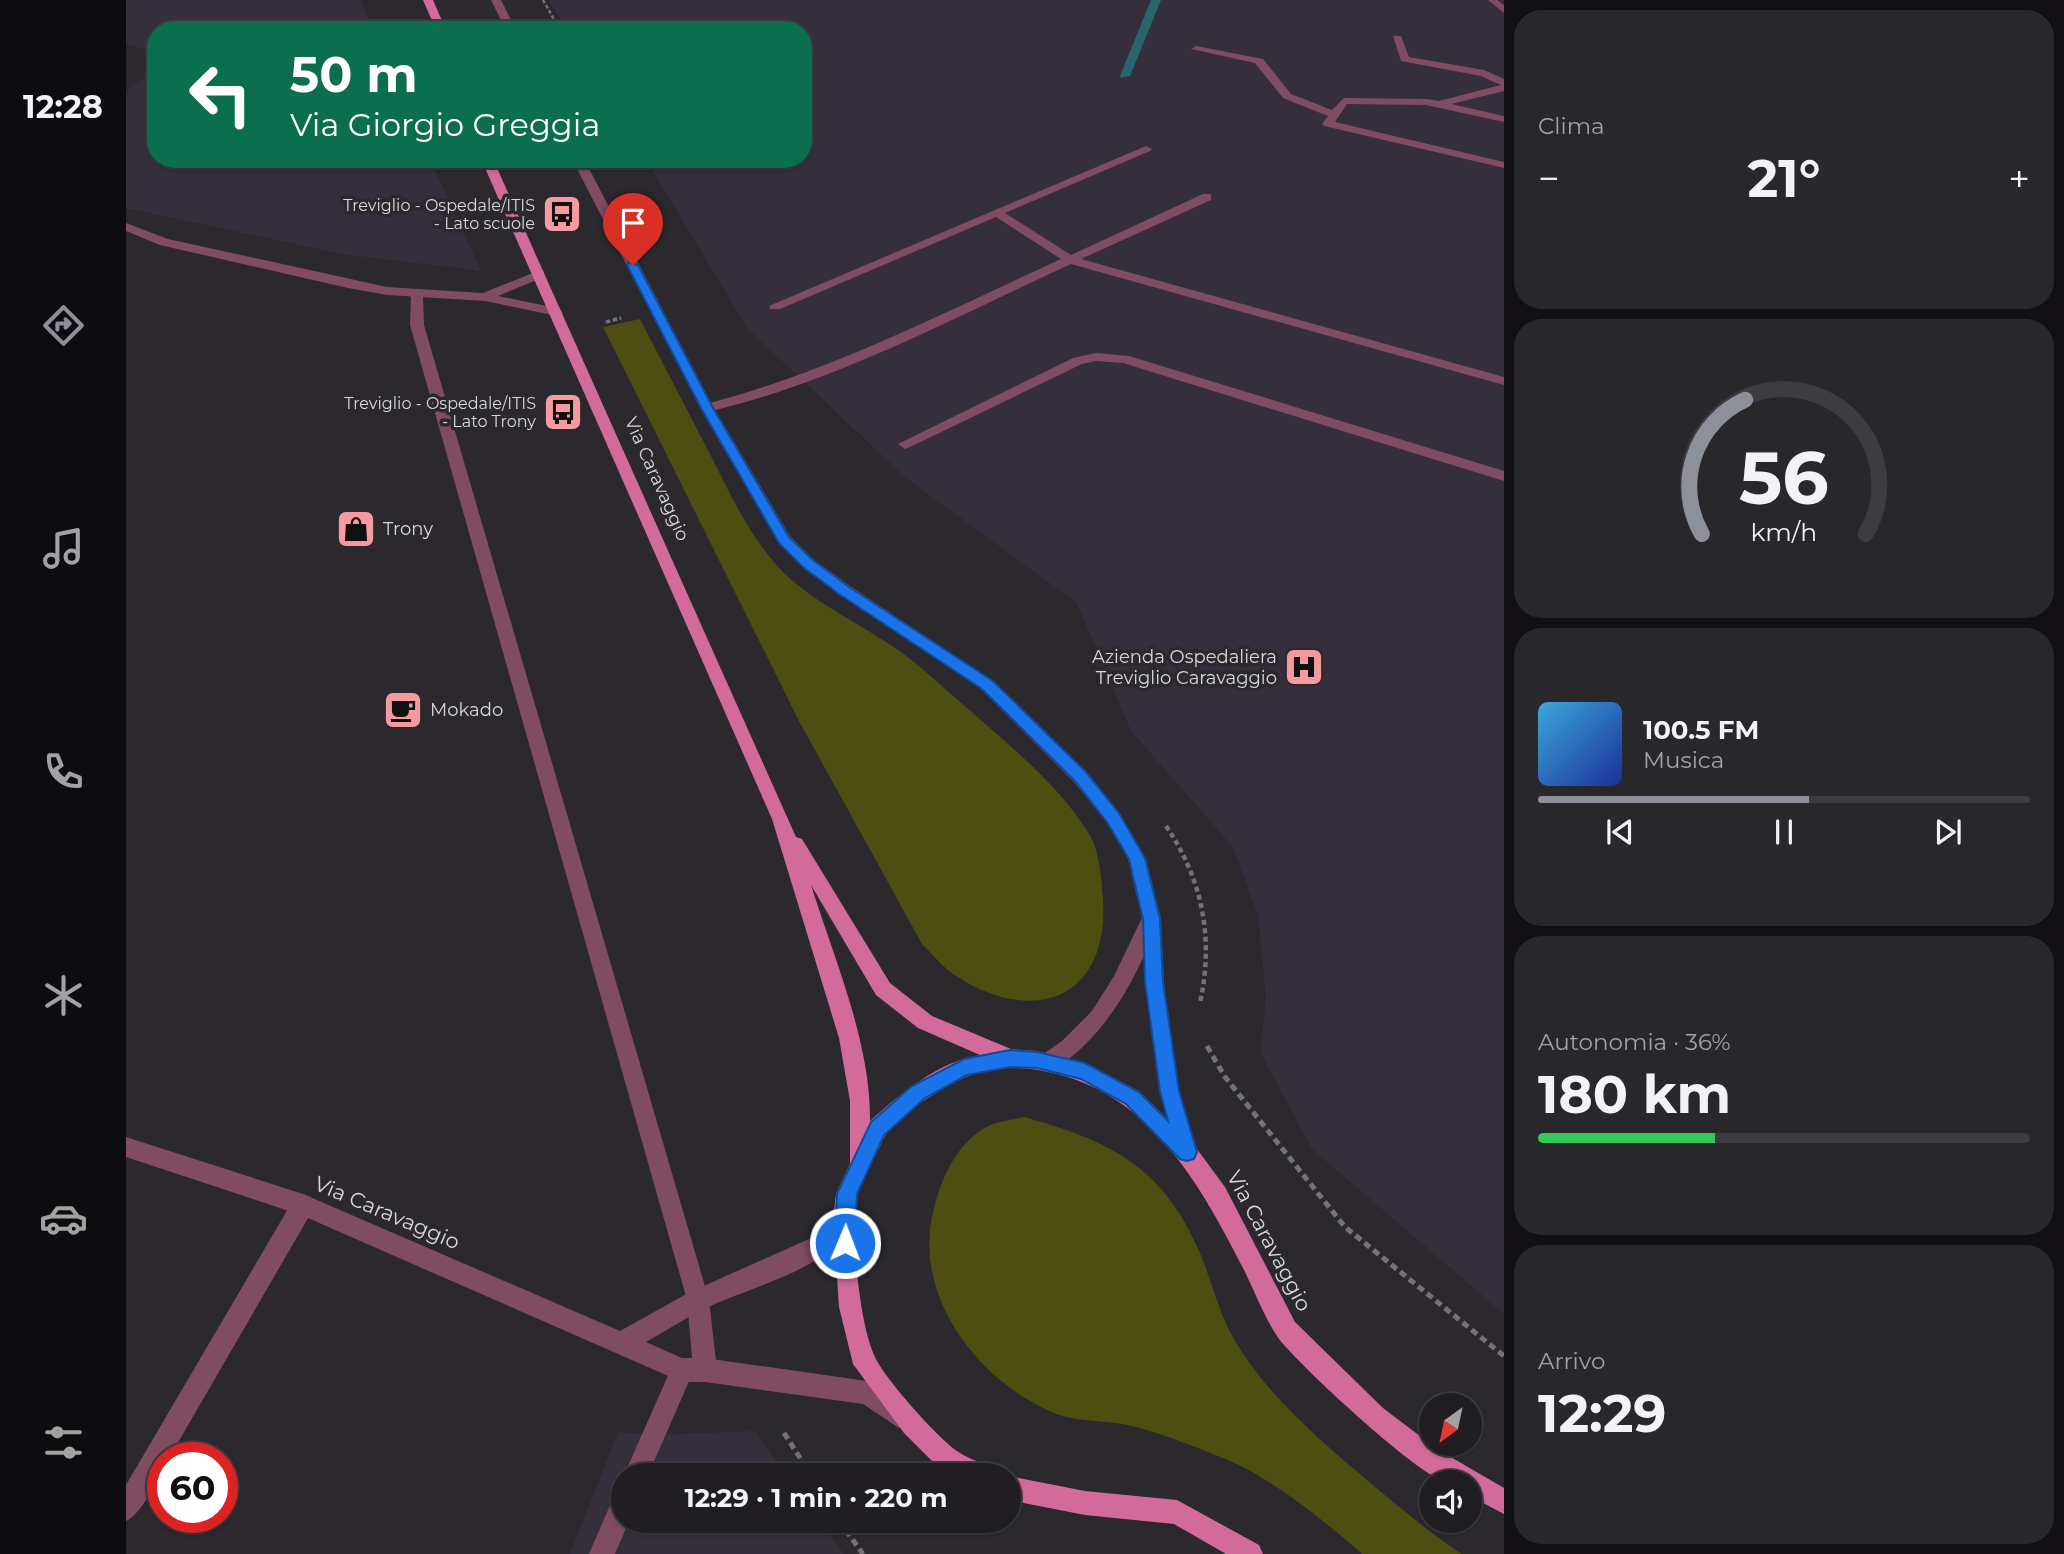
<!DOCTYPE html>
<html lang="it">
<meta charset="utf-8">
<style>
body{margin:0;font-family:Montserrat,sans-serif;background:#28272a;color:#f1f3f6;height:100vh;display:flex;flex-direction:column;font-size:26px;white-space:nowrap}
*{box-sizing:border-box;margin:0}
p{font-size:23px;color:#a2a2a5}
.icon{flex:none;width:38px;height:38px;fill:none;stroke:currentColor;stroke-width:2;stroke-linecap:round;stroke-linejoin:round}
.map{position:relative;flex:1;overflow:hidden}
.panel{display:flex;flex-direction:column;gap:10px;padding:10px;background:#121013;width:560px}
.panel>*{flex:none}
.top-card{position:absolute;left:21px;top:21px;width:665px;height:147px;border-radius:28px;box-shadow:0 2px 5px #0004,0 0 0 2px #3d3c40;background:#0b6e4f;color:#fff;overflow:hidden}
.needle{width:46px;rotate:213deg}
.fabs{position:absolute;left:1293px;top:1393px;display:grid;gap:14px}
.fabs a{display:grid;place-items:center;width:63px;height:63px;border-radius:50%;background:#201e22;box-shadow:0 2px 5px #0004,0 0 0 2px #3d3c40;font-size:35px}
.speed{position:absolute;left:21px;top:1442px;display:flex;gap:14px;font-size:35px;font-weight:700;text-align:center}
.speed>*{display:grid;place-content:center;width:91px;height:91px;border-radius:50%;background:#201e22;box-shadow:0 2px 5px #0004,0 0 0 2px #3d3c40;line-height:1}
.speed .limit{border:10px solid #d22;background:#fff;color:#111}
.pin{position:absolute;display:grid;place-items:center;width:60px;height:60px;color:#fff;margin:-72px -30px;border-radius:50% 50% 50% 0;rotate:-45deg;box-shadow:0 0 7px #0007}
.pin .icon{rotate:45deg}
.me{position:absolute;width:77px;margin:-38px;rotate:1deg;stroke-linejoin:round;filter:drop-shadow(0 0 5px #0008)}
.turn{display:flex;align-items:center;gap:24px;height:147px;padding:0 28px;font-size:32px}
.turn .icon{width:91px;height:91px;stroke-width:2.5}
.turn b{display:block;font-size:49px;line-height:60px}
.big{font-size:52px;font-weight:700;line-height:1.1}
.panel .tile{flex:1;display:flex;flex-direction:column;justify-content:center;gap:10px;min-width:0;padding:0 24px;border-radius:28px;background:#28272a}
.panel .dial{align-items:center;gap:0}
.dial svg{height:182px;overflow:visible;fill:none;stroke:#3d3c40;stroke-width:7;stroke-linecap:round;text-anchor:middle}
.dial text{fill:#f1f3f6;stroke:none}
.song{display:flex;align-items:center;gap:21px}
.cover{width:84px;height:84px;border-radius:10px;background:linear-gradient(135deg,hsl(200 70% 55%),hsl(230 70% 35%))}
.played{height:7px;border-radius:4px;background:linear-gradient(90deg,#8c9099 55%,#3d3c40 55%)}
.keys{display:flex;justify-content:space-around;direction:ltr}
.heat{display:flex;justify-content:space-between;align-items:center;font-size:38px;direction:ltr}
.charge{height:10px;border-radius:5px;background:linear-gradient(90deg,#34c759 36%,#3d3c40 0)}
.trip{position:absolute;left:485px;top:1463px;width:410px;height:70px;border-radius:35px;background:#201e22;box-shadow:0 2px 5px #0004,0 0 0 2px #3d3c40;font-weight:700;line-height:70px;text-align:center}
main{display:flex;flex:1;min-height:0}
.tabs{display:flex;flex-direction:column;width:126px;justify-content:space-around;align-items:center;background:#0d0c0e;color:#a2a2a5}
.tabs .icon{width:49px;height:49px}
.tabs .current{color:#8c9099}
.tabs b{font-size:32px;color:#f1f3f6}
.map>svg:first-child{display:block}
.built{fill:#352f3b}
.green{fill:#4c4f11}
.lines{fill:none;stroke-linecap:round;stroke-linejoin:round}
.stream{fill:#28656d;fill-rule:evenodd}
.path-far3{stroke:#747277;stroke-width:2.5;stroke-dasharray:3.5 2.5;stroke-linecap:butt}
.path-far2{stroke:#747277;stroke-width:3.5;stroke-dasharray:4.5 2.5;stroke-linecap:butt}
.path-far1{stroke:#747277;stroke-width:4.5;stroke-dasharray:5 3.5;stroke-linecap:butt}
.path{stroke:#747277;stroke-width:5;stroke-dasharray:7 4.5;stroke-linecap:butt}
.lane{fill:#7f4c62;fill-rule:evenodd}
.street{fill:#7f4c62;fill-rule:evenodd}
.primary{fill:#d26a9a;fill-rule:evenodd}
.route{fill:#1a73e8;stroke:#114b97;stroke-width:2}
.labels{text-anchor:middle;stroke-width:7;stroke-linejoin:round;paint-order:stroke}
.far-poi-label{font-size:16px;fill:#d9d7db;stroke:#2b282e;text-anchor:end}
.street-label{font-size:18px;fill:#d9d7db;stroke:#2b282e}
.poi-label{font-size:18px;fill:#d9d7db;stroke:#2b282e;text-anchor:start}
.near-street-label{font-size:21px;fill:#d9d7db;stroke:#2b282e}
</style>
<main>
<nav class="tabs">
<b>12:28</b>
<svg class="icon current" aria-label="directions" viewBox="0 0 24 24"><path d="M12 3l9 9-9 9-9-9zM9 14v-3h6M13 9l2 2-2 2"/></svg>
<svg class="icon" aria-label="music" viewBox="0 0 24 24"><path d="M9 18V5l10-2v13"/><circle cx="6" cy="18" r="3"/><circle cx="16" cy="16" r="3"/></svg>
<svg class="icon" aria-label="phone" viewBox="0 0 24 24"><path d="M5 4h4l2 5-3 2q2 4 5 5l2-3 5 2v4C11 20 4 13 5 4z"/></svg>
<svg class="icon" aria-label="climate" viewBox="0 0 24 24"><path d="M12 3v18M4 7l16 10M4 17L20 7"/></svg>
<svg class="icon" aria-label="car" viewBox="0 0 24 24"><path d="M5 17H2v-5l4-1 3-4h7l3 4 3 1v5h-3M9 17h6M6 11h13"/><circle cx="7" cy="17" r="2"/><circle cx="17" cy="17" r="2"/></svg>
<svg class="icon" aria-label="filters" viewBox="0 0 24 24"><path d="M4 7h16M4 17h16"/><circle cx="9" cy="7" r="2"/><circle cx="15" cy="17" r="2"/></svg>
</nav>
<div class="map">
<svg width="1378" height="1554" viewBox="0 0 1378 1554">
<rect width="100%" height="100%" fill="#2b282e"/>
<path class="built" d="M 0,0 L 235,0 L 246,30 L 30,30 L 30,51 L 0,45 Z
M 423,0 L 1378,0 L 1378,1314 L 1186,1149 L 1134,1052 L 1140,998 L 1132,916 L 1107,847 L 1005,731 L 951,603 L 780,478 L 621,328 L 520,159 L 677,159 L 677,30 L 441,30 Z
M 30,69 L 30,159 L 304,159 L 355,271 L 216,254 L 0,208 L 0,91 Z
M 629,1431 L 661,1475 L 497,1475 L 497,1521 L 694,1521 L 718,1554 L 444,1554 L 492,1432 L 527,1435 Z"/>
<path class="green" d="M 514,319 C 538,366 563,413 587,460 C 606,498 627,542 657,572 C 692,606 736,624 775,652 C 798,669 819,689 840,707 C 883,745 931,783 962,832 C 974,851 975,876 977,898 C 984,1001 905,1027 827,974 C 816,966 806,954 796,944 L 673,721 L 477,327 Z
M 898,1117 C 984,1141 1037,1166 1074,1253 C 1086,1282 1093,1314 1109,1341 C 1144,1399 1197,1443 1248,1486 C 1277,1510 1305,1534 1336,1554 L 1236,1554 C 1201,1523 1149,1481 1106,1462 C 1081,1451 1027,1430 1001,1425 C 973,1419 946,1423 919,1409 C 845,1373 786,1291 808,1208 C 816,1177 830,1146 857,1129 C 868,1122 885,1120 898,1117 Z"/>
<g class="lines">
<path class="stream" d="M 1025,0 L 1035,0 L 1004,76 L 995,78 L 994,76 Z"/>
<path class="path-far3" d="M 417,0 L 434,30"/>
<path class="path-far2" d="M 480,322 L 495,318"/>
<path class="path-far1" d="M 1040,826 C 1077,880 1088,939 1074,1003"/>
<path class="path" d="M 1081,1046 L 1099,1077 L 1219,1227 L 1378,1356
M 658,1433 L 685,1475
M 713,1521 L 737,1554"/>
<path class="lane" d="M 1362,0 L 1371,0 L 1378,5 L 1378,13 Z
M 579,19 L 590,30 L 580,30 L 576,25 L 530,30 Z
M 1267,36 L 1275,36 L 1283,57 L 1358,70 L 1378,79 L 1378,91 L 1325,104 L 1378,116 L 1378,122 L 1300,105 L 1221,104 L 1209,122 L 1378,162 L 1378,168 L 1198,126 L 1196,124 L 1202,116 L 1157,98 L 1129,63 L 1065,49 L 1070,46 L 1137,59 L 1165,94 L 1206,110 L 1218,98 L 1300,99 L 1313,101 L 1375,85 L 1355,76 L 1275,61 Z
M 1020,146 L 1026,149 L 1024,151 L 879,213 L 945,255 L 1077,194 L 1085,194 L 1085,200 L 955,259 L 1378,377 L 1378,385 L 945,264 C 827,318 708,383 581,412 L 574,408 L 576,405 C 701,373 817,313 935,259 L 870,217 L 654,309 L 644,309 L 643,306 Z
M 291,290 L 297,294 L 298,325 L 583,1300 L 591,1370 L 587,1378 L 579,1382 L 571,1378 L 568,1370 L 522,1475 L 498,1475 L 548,1362 L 556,1358 L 564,1362 L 567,1369 L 561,1300 L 284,325 L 285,294 Z
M 970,353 L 1003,356 L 1378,471 L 1378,481 L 997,363 L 970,361 L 956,364 L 784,447 L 779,449 L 772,444 L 947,358 Z
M 177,1194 L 185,1197 L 188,1205 L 185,1213 L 43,1458 L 37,1458 C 37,1474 15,1515 0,1521 L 0,1485 L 169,1197 Z
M 497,1493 L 497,1521 L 503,1521 L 489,1554 L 463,1554 L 488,1496 Z"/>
<path class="street" d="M 365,0 L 375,0 L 390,30 L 380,30 Z
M 446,159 L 458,159 L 588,408 L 664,536 L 687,559 L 724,586 L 867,681 L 960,772 L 993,813 L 1020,858 L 1035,919 L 1038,982 L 1053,1091 L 1072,1152 L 1068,1159 L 1061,1162 L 1054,1159 L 1033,1091 L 1018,956 C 996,1003 972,1039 930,1069 L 923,1071 L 916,1069 L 913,1062 L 916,1055 L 936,1041 L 966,1011 L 988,976 L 1016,918 L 1002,859 L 981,823 L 948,782 L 855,689 L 712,594 L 677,567 L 653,544 L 574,408 Z
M 0,223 L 42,239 L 261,287 L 357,293 L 414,270 L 418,271 L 418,277 L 372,296 L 431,308 L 437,312 L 431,316 L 359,301 L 261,295 L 222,288 L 34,245 L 0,231 Z
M 0,1137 L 177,1194 L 494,1331 L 564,1292 L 683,1239 L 710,1211 L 718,1208 L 726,1211 L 729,1219 C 708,1269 625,1286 580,1308 C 559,1318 540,1331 520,1342 L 556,1358 L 579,1358 L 741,1381 L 781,1408 L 785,1416 L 781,1424 L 773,1428 L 737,1404 L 579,1382 L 556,1382 L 175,1215 L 0,1157 Z"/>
<path class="primary" d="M 297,0 L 307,0 L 320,30 L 310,30 Z
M 355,159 L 367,159 L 670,837 L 676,839 L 764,983 L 806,1016 L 885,1049 L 911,1051 L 959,1063 L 1013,1091 L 1068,1145 L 1099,1187 L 1169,1322 L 1257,1408 L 1311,1449 L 1378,1488 L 1378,1514 L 1344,1496 L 1344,1482 C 1337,1482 1327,1484 1320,1482 C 1291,1475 1174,1366 1153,1339 C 1139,1319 1129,1292 1118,1270 C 1076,1188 1027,1098 931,1074 C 899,1066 862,1064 832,1081 C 807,1094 766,1117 755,1144 C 747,1161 734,1180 731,1198 C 725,1236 733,1323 749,1357 C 759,1379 811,1437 831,1451 C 841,1458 853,1462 864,1466 L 867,1475 L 829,1475 L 814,1469 L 778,1433 L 727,1364 L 713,1307 L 707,1219 L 710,1194 L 724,1164 L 724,1101 L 713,1038 L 646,819 ZM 685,885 L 750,995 L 792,1028 L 854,1055 C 810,1063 777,1092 744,1121 C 745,1043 708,958 685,885 Z
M 882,1476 L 959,1491 L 1051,1500 L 1133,1545 L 1137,1554 L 1100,1554 L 1048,1524 L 959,1515 L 882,1500 Z"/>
</g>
<path class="route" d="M 503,262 L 512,265 L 587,408 L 663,537 L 687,560 L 723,587 L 867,681 L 960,772 L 993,813 L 1019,858 L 1034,919 L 1037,982 L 1053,1091 L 1071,1152 L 1068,1159 L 1061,1161 L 1054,1159 L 1000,1104 L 955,1079 L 911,1068 L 884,1067 L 841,1075 L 799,1098 L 758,1135 L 731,1194 L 729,1243 L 726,1250 L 719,1253 L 712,1250 L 709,1243 L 711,1194 L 745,1122 L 786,1086 L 838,1059 L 884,1050 L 911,1052 L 959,1063 L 1013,1092 L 1042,1121 L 1034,1091 L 1019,982 L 1017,919 L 1003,859 L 981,822 L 949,781 L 856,689 L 713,594 L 677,567 L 653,543 L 575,408 L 501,265 Z"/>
<defs>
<g id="bus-square" transform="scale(2.0125)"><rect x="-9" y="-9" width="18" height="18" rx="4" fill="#f59b9f" stroke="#2b282e"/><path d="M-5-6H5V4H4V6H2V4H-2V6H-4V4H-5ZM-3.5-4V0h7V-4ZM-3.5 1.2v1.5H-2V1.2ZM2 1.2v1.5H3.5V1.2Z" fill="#111"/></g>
<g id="shop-square" transform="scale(2.0125)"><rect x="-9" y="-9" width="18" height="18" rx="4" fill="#f59b9f" stroke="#2b282e"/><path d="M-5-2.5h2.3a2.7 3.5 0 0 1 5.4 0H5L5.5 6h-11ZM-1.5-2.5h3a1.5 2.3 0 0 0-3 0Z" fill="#111"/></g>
<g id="hospital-square" transform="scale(2.0125)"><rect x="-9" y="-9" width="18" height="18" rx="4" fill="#f59b9f" stroke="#2b282e"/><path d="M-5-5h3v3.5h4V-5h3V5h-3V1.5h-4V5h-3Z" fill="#111"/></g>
<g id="cafe-square" transform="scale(2.0125)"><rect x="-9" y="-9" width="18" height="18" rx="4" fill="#f59b9f" stroke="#2b282e"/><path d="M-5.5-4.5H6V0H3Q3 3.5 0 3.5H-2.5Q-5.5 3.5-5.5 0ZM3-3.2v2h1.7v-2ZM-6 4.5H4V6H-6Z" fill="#111"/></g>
</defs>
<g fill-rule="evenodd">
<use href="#bus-square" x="436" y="214"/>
<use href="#bus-square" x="437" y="412"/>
<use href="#shop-square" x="230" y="529"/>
<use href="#hospital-square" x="1178" y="667"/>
<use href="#cafe-square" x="277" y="710"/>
</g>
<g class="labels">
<g class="far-poi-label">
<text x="409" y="211">Treviglio - Ospedale/ITIS<tspan x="409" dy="18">- Lato scuole</tspan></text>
<text x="410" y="409">Treviglio - Ospedale/ITIS<tspan x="410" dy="18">- Lato Trony</tspan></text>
</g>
<g class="street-label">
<text transform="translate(531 479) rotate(66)" y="6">Via Caravaggio</text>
</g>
<g class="poi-label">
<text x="257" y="535">Trony</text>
<text x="1151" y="663" text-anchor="end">Azienda Ospedaliera<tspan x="1151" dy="21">Treviglio Caravaggio</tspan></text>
<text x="304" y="716">Mokado</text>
</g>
<g class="near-street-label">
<text transform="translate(261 1213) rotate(23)" y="7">Via Caravaggio</text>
<text transform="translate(1143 1241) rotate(62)" y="7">Via Caravaggio</text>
</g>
</g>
</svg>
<div class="fabs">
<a><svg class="needle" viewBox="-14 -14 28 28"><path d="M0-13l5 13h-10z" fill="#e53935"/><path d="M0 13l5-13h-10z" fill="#a2a2a5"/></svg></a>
<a><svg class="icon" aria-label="sound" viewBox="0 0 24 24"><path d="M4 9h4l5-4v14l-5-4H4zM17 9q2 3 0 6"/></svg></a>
</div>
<div class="speed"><div class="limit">60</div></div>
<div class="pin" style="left:507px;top:265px;background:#d93025"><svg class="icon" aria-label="arrive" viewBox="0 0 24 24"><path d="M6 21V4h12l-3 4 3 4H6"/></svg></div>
<svg class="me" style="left:719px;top:1243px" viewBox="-20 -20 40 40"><circle r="17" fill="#1a73e8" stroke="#fff" stroke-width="3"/><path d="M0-11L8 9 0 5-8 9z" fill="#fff"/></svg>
<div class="trip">12:29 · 1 min · 220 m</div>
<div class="top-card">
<div class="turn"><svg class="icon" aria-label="left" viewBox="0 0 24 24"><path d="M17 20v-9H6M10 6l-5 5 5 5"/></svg><div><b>50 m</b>Via Giorgio Greggia</div></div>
</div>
</div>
<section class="panel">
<div class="tile"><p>Clima</p>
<div class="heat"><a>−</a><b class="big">21°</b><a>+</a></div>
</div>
<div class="tile dial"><svg viewBox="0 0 100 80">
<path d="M14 69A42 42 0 1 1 86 69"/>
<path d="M14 69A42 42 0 0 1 33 10" stroke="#8c9099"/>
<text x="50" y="56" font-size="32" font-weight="700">56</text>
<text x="50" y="72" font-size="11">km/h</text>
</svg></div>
<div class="tile">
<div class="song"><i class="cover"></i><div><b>100.5 FM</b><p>Musica</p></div></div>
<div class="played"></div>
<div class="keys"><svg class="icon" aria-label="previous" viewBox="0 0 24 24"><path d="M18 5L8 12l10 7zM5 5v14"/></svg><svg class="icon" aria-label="pause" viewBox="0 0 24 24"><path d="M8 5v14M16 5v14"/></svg><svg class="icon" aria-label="next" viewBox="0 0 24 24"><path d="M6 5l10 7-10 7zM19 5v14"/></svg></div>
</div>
<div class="tile"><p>Autonomia · 36%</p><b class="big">180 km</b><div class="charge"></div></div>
<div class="tile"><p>Arrivo</p><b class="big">12:29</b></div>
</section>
</main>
